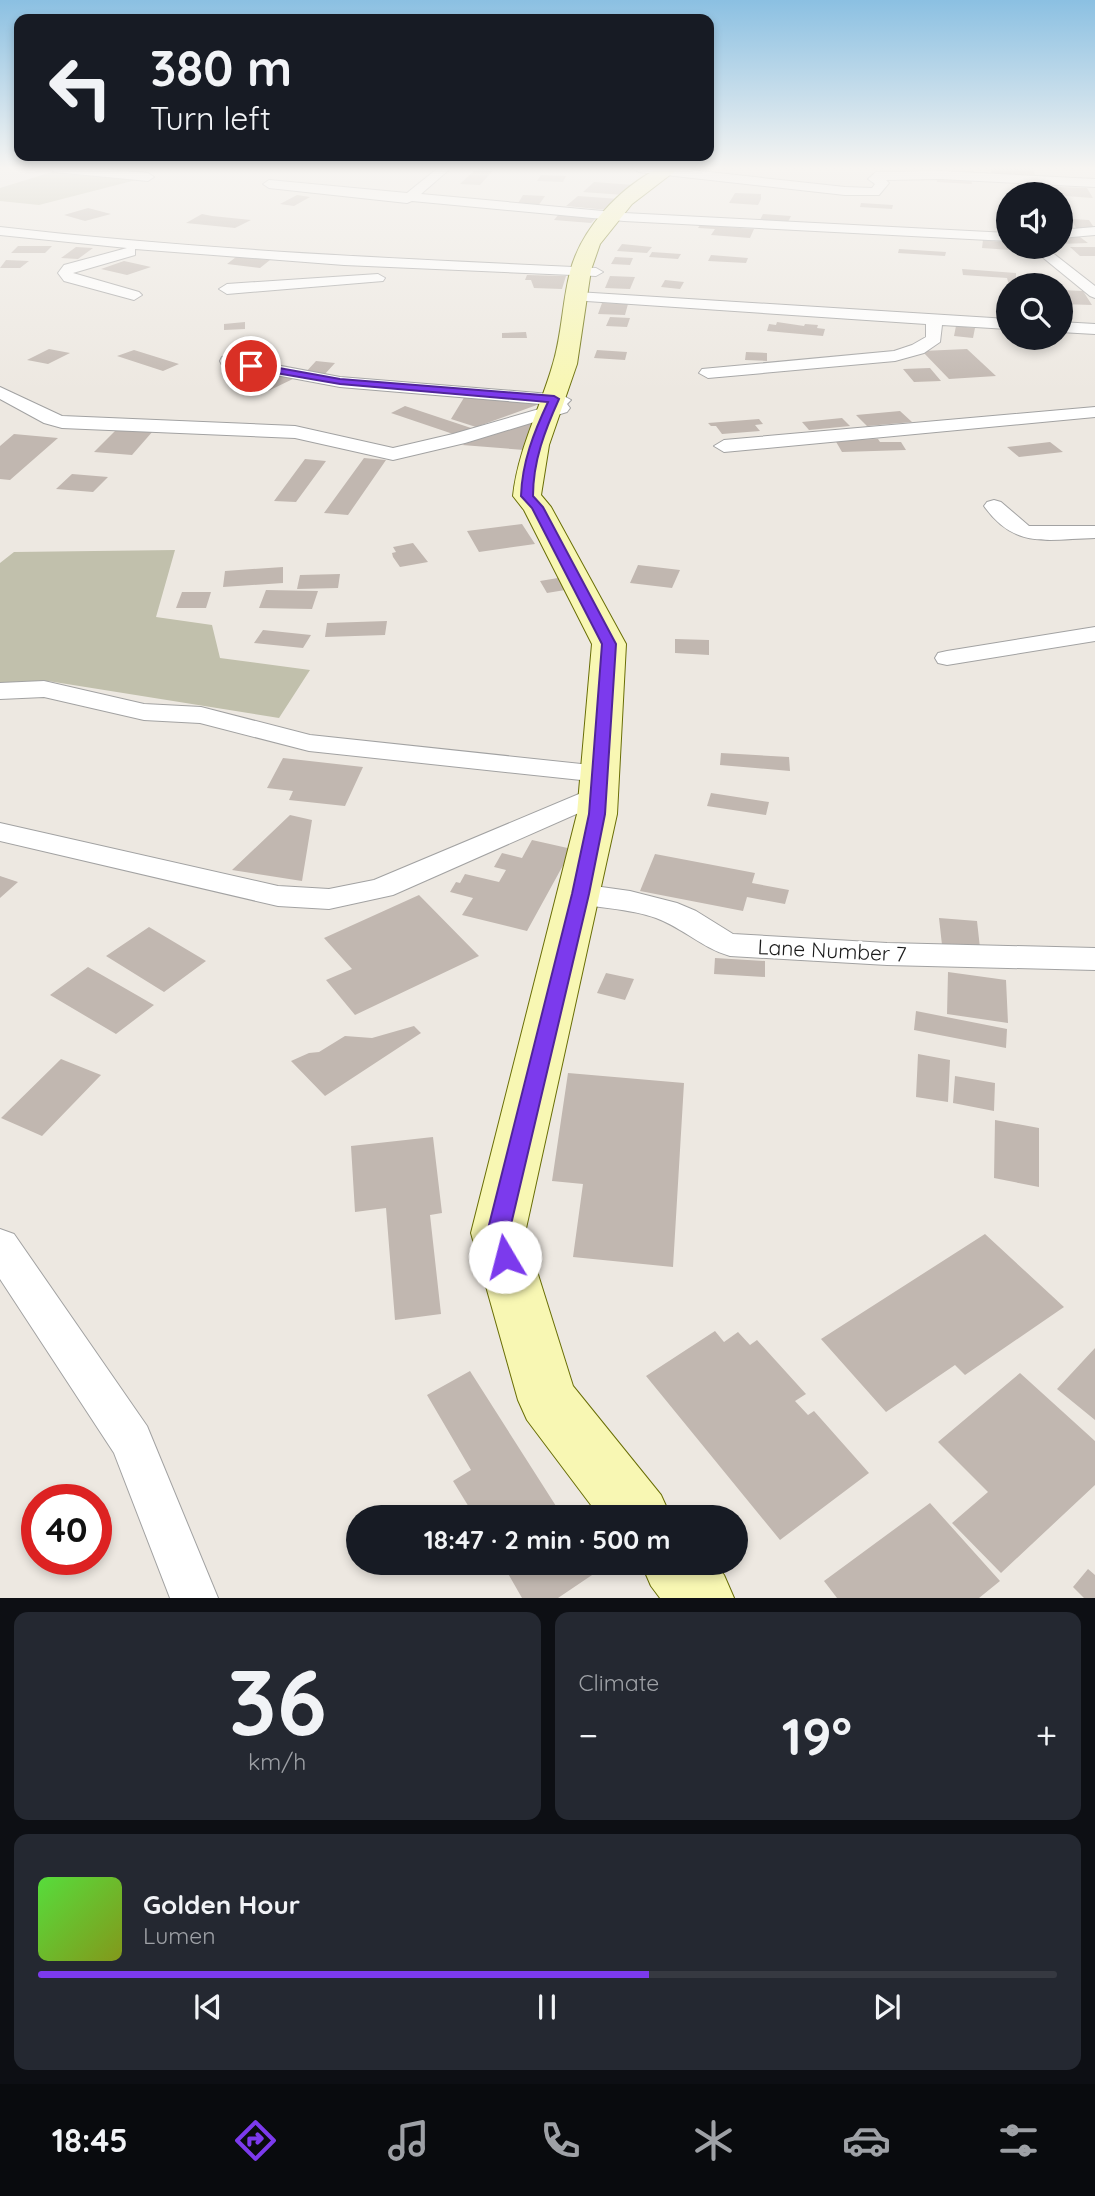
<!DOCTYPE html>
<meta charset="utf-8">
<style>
body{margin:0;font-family:Quicksand,sans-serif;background:#242831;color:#f1f3f6;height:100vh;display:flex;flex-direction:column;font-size:26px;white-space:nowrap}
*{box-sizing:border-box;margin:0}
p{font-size:23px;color:#9ea1a6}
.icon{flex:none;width:38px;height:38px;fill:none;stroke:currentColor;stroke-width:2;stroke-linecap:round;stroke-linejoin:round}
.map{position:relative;height:1598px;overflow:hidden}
.panel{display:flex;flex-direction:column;gap:14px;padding:14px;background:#0d0f14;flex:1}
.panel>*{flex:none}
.top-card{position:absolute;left:14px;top:14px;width:700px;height:147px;border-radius:14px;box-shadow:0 4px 10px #0003;background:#171b24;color:#f1f3f6;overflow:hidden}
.controls{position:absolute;left:996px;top:182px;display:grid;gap:14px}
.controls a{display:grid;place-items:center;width:77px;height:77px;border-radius:50%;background:#171b24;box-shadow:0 4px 10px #0003;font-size:35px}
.speed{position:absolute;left:21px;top:1484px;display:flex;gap:14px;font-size:35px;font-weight:700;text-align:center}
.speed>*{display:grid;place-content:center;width:91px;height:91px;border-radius:50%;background:#171b24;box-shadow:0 4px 10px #0003;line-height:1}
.speed .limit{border:10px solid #d22;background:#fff;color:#111}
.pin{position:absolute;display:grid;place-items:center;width:60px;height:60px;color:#fff;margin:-30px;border:4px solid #fff;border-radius:50%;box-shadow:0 2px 7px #0007}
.me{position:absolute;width:77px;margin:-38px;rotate:352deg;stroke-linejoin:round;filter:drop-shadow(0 0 5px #0008)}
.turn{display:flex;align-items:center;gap:24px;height:147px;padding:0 21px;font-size:32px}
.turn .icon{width:91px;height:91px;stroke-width:2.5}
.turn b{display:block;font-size:49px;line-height:60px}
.big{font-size:52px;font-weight:700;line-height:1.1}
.panel .card{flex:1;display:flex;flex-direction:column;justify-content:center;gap:10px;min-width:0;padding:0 24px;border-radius:14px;background:#242831}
.panel .dial{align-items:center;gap:0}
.dial b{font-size:91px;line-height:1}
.song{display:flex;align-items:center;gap:21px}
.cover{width:84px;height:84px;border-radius:10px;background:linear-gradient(135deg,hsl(110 70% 55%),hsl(70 70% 35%))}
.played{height:7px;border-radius:4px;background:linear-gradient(90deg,#7c3aed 60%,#363941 60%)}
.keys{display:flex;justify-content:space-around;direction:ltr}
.heat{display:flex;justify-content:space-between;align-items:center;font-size:38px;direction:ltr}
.panel .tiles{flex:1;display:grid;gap:14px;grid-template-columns:1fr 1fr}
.card:last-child{grid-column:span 2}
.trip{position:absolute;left:346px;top:1505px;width:402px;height:70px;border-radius:35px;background:#171b24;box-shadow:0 4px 10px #0003;font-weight:700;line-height:70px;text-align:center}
.dock{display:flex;height:112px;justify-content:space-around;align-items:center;background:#090b0e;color:#9ea1a6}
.dock .icon{width:49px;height:49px}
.dock .current{color:#7c3aed}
.dock b{font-size:32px;color:#f1f3f6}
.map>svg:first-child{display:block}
.construction{fill:#c1c0ac}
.building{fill:#c1b7b0}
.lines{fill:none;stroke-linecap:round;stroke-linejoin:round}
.street-casing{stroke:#a2a2a2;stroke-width:2}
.secondary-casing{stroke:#696e06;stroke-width:2}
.street{fill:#fff;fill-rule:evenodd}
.secondary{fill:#f8f7b3;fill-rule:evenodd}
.route{fill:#7c3aed;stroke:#51269a;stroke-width:2}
.labels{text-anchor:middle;stroke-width:6;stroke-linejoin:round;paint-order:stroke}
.street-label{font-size:21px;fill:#1b1b1b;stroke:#fff}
</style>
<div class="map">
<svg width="1095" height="1598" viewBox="0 0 1095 1598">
<rect width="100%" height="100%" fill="#ede8e1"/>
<path class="construction" d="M 55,171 L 136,180 L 39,205 L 0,201 L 0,188 Z
M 175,550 L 156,617 L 212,625 L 220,658 L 310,670 L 279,718 L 48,681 L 0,684 L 0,563 L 14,552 Z"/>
<path class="building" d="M 477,168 L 495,168 L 480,185 L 460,184 Z
M 991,168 L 1033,168 L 1035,176 L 992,174 Z
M 541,175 L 566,176 L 563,182 L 537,181 Z
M 936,176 L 971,177 L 972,184 L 937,182 Z
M 594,182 L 634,185 L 624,195 L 583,192 Z
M 1033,186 L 1087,188 L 1093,198 L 1037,194 Z
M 735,193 L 761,194 L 761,199 L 758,205 L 729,203 Z
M 297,195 L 310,197 L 294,206 L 280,204 Z
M 523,195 L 545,196 L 538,206 L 517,205 Z
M 578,196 L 619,199 L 608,210 L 566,206 Z
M 861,203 L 893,205 L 892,209 L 860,207 Z
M 88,208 L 111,214 L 85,221 L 64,215 Z
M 202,214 L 212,216 L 251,220 L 235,228 L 186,223 Z
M 559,214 L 597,217 L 591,223 L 554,220 Z
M 763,214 L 791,216 L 788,222 L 760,220 Z
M 1071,219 L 1089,220 L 1095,229 L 1076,228 Z
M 700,225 L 754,229 L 750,238 L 711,235 L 715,229 L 698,228 Z
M 1060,237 L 1080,237 L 1088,243 L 1060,244 Z
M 983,240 L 1008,243 L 1008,247 L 1034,247 L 1039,252 L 982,248 Z
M 622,244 L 652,247 L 647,253 L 617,251 Z
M 18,246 L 52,246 L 45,253 L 11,253 Z
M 76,247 L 93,248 L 78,259 L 61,258 Z
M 1070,247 L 1095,247 L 1095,256 L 1080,256 Z
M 899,249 L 946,252 L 945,256 L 898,253 Z
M 652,252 L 681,254 L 678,259 L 649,257 Z
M 711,255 L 748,258 L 746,263 L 708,261 Z
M 236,257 L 270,260 L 260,268 L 227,264 Z
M 615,257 L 633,258 L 630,265 L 611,264 Z
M 6,260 L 29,261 L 20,268 L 0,268 Z
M 124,261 L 151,267 L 127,275 L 101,269 Z
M 962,269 L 1016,273 L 1016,280 L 1054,282 L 1056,285 L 1009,285 L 1007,278 L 963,275 Z
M 527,275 L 566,276 L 562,289 L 534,288 L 531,280 L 525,280 Z
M 610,276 L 635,277 L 630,289 L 605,288 Z
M 665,280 L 684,282 L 680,289 L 661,287 Z
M 1060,290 L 1083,291 L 1092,305 L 1060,304 Z
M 602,303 L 628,304 L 625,315 L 598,314 Z
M 610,317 L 630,318 L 627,327 L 606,326 Z
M 245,322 L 245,329 L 224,330 L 224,324 Z
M 777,322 L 804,326 L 805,324 L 818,325 L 817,328 L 825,329 L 823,336 L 767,331 L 769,324 L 776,325 Z
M 956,326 L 975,328 L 973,338 L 954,336 Z
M 526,332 L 527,338 L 502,338 L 502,333 Z
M 49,349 L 70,353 L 48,364 L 27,360 Z
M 967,349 L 996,376 L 949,379 L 922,351 Z
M 134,350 L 179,364 L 163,371 L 117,356 Z
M 597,350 L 627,352 L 625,360 L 594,358 Z
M 746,352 L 767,353 L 767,361 L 745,360 Z
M 316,361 L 335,363 L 324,375 L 305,373 Z
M 930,368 L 941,381 L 914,382 L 903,369 Z
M 279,372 L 297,377 L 268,391 L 250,386 Z
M 465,396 L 545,402 L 476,427 L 451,419 Z
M 405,406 L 474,429 L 459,436 L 391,413 Z
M 900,411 L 912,422 L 867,426 L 856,415 Z
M 842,418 L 850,426 L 809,430 L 802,422 Z
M 528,419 L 543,420 L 524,450 L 462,445 Z
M 759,419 L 763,424 L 755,425 L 760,431 L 722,434 L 716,426 L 711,426 L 708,423 Z
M 117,429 L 153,431 L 132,455 L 94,452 Z
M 14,434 L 58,438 L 10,480 L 0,479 L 0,446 Z
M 878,439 L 880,442 L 901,442 L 906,450 L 842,452 L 835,440 Z
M 1050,442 L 1063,452 L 1019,457 L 1007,447 Z
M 364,458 L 386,460 L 348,515 L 324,513 Z
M 305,459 L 326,461 L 296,502 L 274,501 Z
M 72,474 L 108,477 L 93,492 L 56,489 Z
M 522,524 L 535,544 L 479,552 L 467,531 Z
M 413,543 L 428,562 L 400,567 L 393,557 L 392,553 L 396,552 L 393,547 Z
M 638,565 L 680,570 L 672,588 L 630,583 Z
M 283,567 L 283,583 L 223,587 L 225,571 Z
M 340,574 L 338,588 L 297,589 L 300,575 Z
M 558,578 L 565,590 L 547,593 L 540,581 Z
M 266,590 L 318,591 L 312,609 L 259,608 Z
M 182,592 L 211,592 L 206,608 L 176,608 Z
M 387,621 L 385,635 L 325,637 L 327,623 Z
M 263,630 L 311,635 L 303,648 L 254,643 Z
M 675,639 L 709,640 L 709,655 L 675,653 Z
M 721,753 L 789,757 L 790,771 L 720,765 Z
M 283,758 L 363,767 L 345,806 L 289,800 L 293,791 L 267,788 Z
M 711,793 L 769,802 L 766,815 L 707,806 Z
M 290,815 L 312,820 L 302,881 L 232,870 Z
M 532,840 L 572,849 L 527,931 L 462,915 L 473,898 L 450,892 L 456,882 L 460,883 L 465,874 L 499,882 L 506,870 L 494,867 L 502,853 L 522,858 Z
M 655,854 L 755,873 L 752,883 L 789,890 L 785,904 L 747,897 L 743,911 L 640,891 Z
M 0,876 L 18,882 L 0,898 Z
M 419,895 L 479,956 L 355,1015 L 326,980 L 352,969 L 324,938 Z
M 939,918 L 977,921 L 980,948 L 942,945 Z
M 149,927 L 206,961 L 164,992 L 106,956 Z
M 715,958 L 765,961 L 765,977 L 714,974 Z
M 88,967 L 154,1005 L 116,1034 L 50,995 Z
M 948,972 L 1006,980 L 1008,1023 L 947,1014 Z
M 606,973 L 634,979 L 625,1000 L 597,993 Z
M 916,1011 L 1007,1029 L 1006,1048 L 914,1030 Z
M 414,1026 L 421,1033 L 325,1096 L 291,1061 L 309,1053 L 319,1052 L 345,1036 L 372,1038 Z
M 918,1054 L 950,1060 L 948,1102 L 916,1097 Z
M 61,1059 L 101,1075 L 42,1136 L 1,1118 Z
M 568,1073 L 684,1083 L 673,1267 L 573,1257 L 583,1184 L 552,1181 Z
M 955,1076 L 995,1083 L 994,1111 L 953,1103 Z
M 995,1120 L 1039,1128 L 1039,1187 L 994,1178 Z
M 433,1137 L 442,1213 L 430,1215 L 441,1314 L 395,1320 L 386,1208 L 355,1212 L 351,1146 Z
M 985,1234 L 1064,1307 L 965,1375 L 955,1365 L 886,1412 L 821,1339 Z
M 715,1331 L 724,1342 L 738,1332 L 750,1345 L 757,1340 L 806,1394 L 795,1401 L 808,1415 L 814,1411 L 869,1473 L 780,1540 L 646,1376 Z
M 1095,1348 L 1095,1420 L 1057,1389 Z
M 470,1371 L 563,1517 L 475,1517 L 453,1481 L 471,1470 L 427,1395 Z
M 1020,1373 L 1095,1441 L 1095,1485 L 1001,1573 L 952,1523 L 988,1492 L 938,1442 Z
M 930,1503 L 1000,1581 L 979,1598 L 837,1598 L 824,1581 Z
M 502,1563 L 593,1563 L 598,1571 L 558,1598 L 522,1598 Z
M 1088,1569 L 1095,1575 L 1095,1598 L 1084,1598 L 1073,1587 Z"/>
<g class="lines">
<g class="street-casing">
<path id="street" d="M 49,168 L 90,168 L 148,173 L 154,177 L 148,181 L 55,172 Z
M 438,168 L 451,168 L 421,194 L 624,213 L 1008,233 L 1008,241 L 624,221 L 412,201 L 407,203 L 269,188 L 263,184 L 269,180 L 407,193 Z
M 633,168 L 672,168 L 845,187 L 872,188 L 875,184 L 868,179 L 876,172 L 941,171 L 1095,179 L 1095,187 L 941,179 L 886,180 L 889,183 L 879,195 L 845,195 L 639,172 Z
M 0,227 C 198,250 397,259 596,268 L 603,272 L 596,276 L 344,265 L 135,249 L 135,255 L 73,273 L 139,292 L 142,295 L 134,300 L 64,281 L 58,273 L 64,265 L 127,248 L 0,235 Z
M 1095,227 L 1095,235 L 1060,238 L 1060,230 Z
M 1030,247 L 1045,247 L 1095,286 L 1095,298 L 1090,296 Z
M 378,274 L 385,278 L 383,281 L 227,294 L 219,289 L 227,284 Z
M 577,292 L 1008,319 L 1008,329 L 942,325 L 940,342 L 924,353 L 895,361 L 708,378 L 699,373 L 702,369 L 894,351 L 912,345 L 926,337 L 926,324 L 572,300 L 569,297 L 572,294 Z
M 1060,322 L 1095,324 L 1095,334 L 1060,332 Z
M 228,356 L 340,377 L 562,395 L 571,400 L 567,404 L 570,408 L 567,412 L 465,443 L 393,460 L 295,438 L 62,428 L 44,423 L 0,399 L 0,387 L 62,416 L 295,426 L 393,448 L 453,434 L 553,405 L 340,387 L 222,365 L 220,361 L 222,357 Z
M 1095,407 L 1095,417 L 724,452 L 714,446 L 724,440 Z
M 994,500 L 1001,502 L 1029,526 L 1095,526 L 1095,538 C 1048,539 1015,550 984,506 L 987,502 Z
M 1095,627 L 1095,641 L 947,665 L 938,663 L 935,658 L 938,653 L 947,651 Z
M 44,681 L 144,704 L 201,707 L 310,735 L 600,766 L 610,768 L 614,774 L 610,780 L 600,782 L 309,751 L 200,723 L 144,720 L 44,697 L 0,699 L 0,683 Z
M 598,786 L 608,788 L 612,794 L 608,800 L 393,895 L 329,909 L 278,906 L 0,841 L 0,823 L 278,886 L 329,889 L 374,880 Z
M 580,884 L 630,891 L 677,903 L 696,911 L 733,934 L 887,943 L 1095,948 L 1095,970 L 887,965 L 730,956 C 702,948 683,928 656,918 C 628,908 598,909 569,901 L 565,894 L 569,887 Z
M 0,1229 L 14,1234 L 147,1426 L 218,1598 L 170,1598 L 114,1453 L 0,1279 Z"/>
</g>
<g class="secondary-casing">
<path id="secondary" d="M 659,168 L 679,168 L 632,204 L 600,244 L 591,270 L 577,364 L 549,445 L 541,495 L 551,507 L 626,644 L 617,814 L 525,1233 L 573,1386 L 661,1495 L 671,1517 L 600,1517 L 527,1420 L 518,1400 L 471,1233 L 577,814 L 592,644 L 524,510 L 513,496 C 518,450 539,411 552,367 C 562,336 562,303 570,272 C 581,229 619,188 659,168 Z
M 641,1563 L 715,1563 L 724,1575 L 734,1598 L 660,1598 L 651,1586 Z"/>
</g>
<use href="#street" class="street"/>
<use href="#secondary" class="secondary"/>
</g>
<linearGradient id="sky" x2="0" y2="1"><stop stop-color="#8bc0e2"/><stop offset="0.43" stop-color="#f7f5f2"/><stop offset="1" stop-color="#f7f5f2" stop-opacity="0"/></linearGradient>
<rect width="1095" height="391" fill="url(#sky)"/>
<path class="route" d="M 251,363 L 340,379 L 554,396 L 559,399 C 545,430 533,461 533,496 L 543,507 L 616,644 L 605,814 L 589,894 L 509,1233 L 516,1257 L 513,1264 L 505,1267 L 497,1264 L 487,1233 L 572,894 L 589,814 L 602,644 L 532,508 L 521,496 C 522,462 534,432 548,402 L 340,384 L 247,368 L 247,364 Z"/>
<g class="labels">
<g class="street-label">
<text transform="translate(832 951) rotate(3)" y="7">Lane Number 7</text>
</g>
</g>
</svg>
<div class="controls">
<a><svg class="icon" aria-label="sound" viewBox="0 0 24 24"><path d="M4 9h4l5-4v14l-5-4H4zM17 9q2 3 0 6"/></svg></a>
<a><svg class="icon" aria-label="search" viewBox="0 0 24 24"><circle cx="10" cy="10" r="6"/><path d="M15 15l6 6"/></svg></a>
</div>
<div class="speed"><div class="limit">40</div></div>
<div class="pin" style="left:251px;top:366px;background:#d93025"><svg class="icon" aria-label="arrive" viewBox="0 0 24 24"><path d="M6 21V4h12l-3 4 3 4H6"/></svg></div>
<svg class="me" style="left:505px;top:1257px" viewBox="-20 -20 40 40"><circle r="19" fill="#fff"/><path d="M0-13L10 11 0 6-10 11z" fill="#7c3aed"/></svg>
<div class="trip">18:47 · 2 min · 500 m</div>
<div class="top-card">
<div class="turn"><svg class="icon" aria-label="left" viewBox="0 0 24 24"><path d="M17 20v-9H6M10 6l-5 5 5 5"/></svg><div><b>380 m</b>Turn left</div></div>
</div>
</div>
<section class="panel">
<div class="tiles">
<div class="card dial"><b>36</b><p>km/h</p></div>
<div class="card"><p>Climate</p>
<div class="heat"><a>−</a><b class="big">19°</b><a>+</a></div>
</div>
<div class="card">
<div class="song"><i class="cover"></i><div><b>Golden Hour</b><p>Lumen</p></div></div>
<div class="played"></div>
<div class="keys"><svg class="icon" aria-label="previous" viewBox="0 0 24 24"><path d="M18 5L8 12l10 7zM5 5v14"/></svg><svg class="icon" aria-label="pause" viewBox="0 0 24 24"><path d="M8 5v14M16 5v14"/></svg><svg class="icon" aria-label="next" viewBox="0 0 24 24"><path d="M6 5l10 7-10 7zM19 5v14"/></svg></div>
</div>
</div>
</section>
<nav class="dock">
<b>18:45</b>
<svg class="icon current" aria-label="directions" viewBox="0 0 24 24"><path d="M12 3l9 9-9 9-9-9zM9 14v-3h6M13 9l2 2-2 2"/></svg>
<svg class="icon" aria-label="music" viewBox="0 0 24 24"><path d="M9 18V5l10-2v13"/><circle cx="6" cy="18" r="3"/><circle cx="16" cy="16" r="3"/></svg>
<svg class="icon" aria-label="phone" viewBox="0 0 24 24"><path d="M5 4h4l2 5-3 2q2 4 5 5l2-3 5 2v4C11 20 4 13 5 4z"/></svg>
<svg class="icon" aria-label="climate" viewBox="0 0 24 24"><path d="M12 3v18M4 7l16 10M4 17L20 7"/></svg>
<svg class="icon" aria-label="car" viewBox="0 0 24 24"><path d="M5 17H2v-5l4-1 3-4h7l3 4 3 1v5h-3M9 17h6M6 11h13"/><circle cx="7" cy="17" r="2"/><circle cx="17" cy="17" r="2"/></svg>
<svg class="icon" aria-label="filters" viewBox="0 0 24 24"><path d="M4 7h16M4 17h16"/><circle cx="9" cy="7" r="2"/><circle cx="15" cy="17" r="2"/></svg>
</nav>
